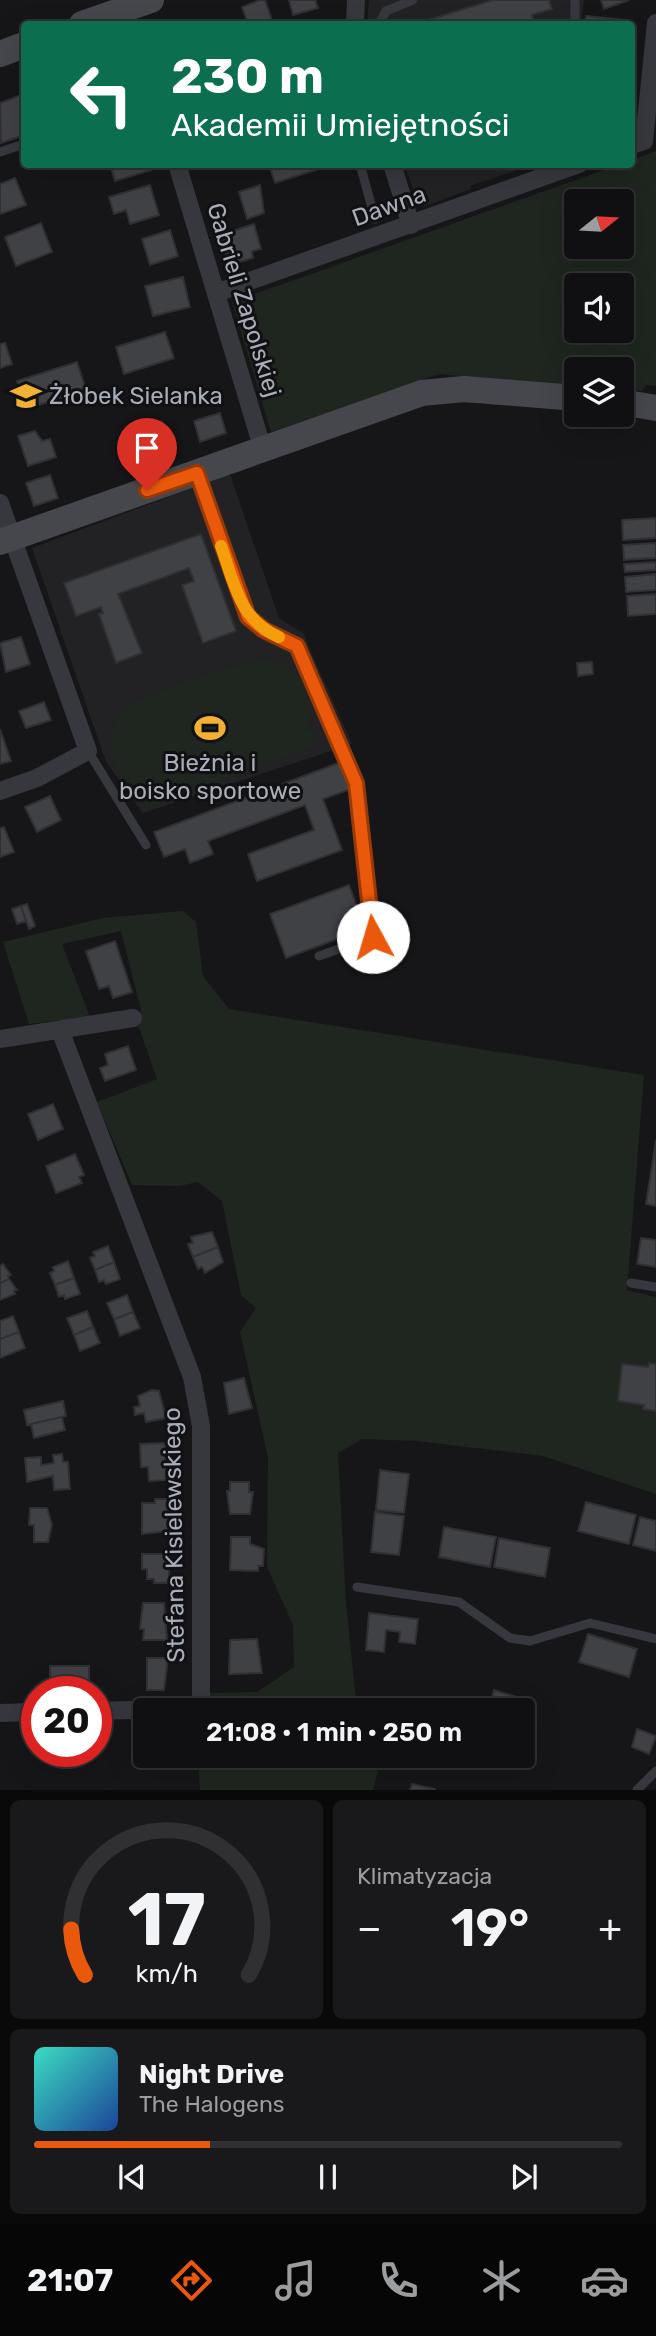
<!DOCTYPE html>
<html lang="pl">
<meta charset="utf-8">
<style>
body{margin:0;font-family:Rubik,sans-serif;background:#19191b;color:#f1f3f6;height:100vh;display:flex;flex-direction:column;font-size:26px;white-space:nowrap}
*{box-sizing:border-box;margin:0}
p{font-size:23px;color:#9c9d9f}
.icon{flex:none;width:38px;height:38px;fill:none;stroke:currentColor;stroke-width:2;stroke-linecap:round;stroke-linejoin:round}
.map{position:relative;height:1790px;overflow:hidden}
.drawer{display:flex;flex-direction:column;gap:10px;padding:10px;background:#09090a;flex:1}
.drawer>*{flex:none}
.hud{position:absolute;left:21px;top:21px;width:614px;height:147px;border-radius:7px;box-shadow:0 7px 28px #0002,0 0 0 2px #303032;background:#0b6e4f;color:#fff;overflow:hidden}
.needle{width:46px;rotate:72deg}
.fabs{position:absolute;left:564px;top:189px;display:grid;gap:14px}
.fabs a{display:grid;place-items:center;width:70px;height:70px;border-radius:7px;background:#101012;box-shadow:0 7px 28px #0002,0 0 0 2px #303032;font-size:35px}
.speed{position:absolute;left:21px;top:1676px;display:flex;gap:14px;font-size:35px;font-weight:700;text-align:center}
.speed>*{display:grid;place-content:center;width:91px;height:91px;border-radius:50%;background:#101012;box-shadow:0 7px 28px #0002,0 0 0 2px #303032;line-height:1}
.speed .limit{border:10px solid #d22;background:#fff;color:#111}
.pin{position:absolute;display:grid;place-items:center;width:60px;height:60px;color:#fff;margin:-72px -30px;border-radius:50% 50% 50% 0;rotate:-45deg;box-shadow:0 0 7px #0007}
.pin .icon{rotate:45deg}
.me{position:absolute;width:77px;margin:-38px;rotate:354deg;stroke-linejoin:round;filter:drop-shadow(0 0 5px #0008)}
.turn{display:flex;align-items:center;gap:24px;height:147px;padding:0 35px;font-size:32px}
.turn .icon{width:91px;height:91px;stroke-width:2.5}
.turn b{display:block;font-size:49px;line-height:60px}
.big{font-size:52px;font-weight:600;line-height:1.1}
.drawer .widget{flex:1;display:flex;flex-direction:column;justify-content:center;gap:10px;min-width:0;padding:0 24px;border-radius:10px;background:#19191b}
.drawer .dial{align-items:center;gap:0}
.dial svg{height:182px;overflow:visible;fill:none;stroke:#303032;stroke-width:7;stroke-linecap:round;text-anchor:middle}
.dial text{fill:#f1f3f6;stroke:none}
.song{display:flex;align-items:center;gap:21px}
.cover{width:84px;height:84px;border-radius:10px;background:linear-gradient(135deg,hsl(170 70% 55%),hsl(220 70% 35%))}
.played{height:7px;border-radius:4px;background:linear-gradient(90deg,#ea580c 30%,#303032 30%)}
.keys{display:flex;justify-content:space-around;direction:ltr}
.heat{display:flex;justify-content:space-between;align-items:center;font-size:38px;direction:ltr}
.drawer .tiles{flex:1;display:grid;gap:10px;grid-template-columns:1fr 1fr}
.widget:last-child{grid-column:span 2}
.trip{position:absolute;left:133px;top:1698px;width:402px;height:70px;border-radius:7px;background:#101012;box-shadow:0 7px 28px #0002,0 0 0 2px #303032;font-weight:600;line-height:70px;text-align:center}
.tab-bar{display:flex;height:112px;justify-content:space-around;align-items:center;background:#060607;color:#9c9d9f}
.tab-bar .icon{width:49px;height:49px}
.tab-bar .active{color:#ea580c}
.tab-bar b{font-size:32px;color:#f1f3f6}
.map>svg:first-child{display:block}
.built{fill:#222225}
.green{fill:#1e261f;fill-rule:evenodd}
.building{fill:#404145;stroke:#303034;stroke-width:2}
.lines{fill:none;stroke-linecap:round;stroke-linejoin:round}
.lane{stroke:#37383d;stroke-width:9}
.street{stroke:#37383d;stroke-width:18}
.secondary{stroke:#45474d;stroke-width:26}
.route-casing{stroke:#983908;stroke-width:18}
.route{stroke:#ea580c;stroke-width:12}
.slow{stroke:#f59e0b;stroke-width:12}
.labels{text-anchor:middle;stroke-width:6;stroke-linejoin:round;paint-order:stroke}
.street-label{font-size:24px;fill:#a8adb8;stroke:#111113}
.poi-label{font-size:24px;fill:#a8adb8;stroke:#111113;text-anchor:start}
</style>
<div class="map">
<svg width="656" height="1790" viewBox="0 0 656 1790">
<rect width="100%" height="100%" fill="#161618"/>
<path class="built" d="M 369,0 L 584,0 L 581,24 L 367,24 Z
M 405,165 L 405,164 L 532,165 L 470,186 L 471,189 L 425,206 L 417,202 Z
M 230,474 L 279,618 L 303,633 L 352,744 L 143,813 L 106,762 L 32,548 Z"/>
<path class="green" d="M 656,151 L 656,386 L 646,385 L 642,391 L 621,389 L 621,369 L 576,369 L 576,386 L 439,374 L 271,432 L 232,302 L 618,165 L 632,164 L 632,160 ZM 576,201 L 621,201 L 621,247 L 576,247 ZM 576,285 L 621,285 L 621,331 L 576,331 Z
M 270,659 C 302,669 321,699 305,731 L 311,729 L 317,745 L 146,808 C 144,803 141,791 140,790 C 125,774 110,769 111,741 C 111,730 119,714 127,707 C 143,695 249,659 270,659 Z
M 183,911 L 196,922 L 203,976 L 229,1009 L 644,1075 L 627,1290 L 656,1297 L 656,1494 L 543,1456 L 416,1441 L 362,1439 L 338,1453 L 346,1603 L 357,1710 L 209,1710 L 209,1693 L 257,1692 L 294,1667 L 293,1625 L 267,1567 L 268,1458 L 240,1332 L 256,1308 L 241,1295 L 222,1201 L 198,1182 L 179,1186 L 132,1185 L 97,1102 L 157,1079 L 138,1025 L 141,1010 L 121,931 L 62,944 L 90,1017 L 29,1024 L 3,942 L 103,918 Z
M 198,1755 L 382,1755 L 373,1790 L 200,1790 Z"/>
<path class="building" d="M 260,0 L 265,0 L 273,23 L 248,24 L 242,7 Z
M 289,0 L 315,0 L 318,8 L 293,15 Z
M 493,0 L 549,0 L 552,9 L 532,15 L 535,24 L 415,24 Z
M 601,0 L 629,0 L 604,9 Z
M 586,16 L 626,20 L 626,24 L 585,24 Z
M 24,94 L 24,135 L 1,143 L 0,103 Z
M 110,164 L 150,164 L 151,170 L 115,181 Z
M 269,164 L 334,164 L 275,183 Z
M 15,178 L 26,205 L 0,214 L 0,184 Z
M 150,185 L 159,215 L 130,224 L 126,210 L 114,214 L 109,197 Z
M 260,185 L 264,213 L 247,219 L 239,192 Z
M 41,223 L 52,252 L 16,266 L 5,237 Z
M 254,224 L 261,249 L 252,251 L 253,258 L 229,265 L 220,235 Z
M 170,230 L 178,256 L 150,265 L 142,239 Z
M 183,277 L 190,307 L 153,316 L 145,286 Z
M 165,332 L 174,358 L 124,374 L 116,347 Z
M 5,343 L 12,364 L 0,368 L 0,344 Z
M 77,362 L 86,390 L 26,409 L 17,381 Z
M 572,366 L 608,369 L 576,369 L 576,383 L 570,382 Z
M 622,374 L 635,376 L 634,387 L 621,386 Z
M 220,413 L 226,433 L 200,442 L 194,421 Z
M 161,421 L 175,438 L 170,441 L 174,454 L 153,460 L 143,432 Z
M 35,431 L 42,441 L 50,439 L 56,457 L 28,466 L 18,436 Z
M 50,475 L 58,498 L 34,506 L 26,483 Z
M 656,518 L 656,538 L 623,540 L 622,520 Z
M 201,534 L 236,631 L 203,643 L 182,585 L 194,581 L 189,568 L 118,594 L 142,653 L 116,663 L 99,614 L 103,613 L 101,607 L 76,616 L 64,583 Z
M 656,543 L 656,558 L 624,560 L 623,545 Z
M 656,562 L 656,570 L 625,572 L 624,564 Z
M 656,574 L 656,590 L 626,592 L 625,577 Z
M 656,594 L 656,614 L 628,616 L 627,596 Z
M 21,637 L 30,664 L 6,672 L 0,643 Z
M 592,662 L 593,674 L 578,676 L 577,663 Z
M 44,702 L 51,720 L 26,728 L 19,711 Z
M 0,729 L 11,761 L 0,764 Z
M 341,762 L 351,789 L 323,799 L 342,850 L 257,881 L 248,854 L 314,830 L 305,805 L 208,841 L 213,854 L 190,863 L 185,849 L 164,857 L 154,832 Z
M 50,796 L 61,820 L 37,832 L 25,807 Z
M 4,827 L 14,852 L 0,857 L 0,828 Z
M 349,885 L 365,929 L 286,958 L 270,914 Z
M 27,904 L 35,926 L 29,929 L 21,906 Z
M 21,906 L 26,921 L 17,924 L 12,909 Z
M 115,941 L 132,992 L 113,998 L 109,986 L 99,989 L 86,951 Z
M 128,1046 L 136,1070 L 105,1081 L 100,1068 L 108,1065 L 105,1054 Z
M 53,1104 L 63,1129 L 38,1140 L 28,1114 Z
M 656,1140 L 656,1206 L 646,1204 Z
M 75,1154 L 84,1175 L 79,1177 L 82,1183 L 56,1193 L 46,1166 Z
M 212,1232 L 218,1247 L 193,1257 L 188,1244 L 193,1243 L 191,1237 Z
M 641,1238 L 656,1240 L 656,1267 L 637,1264 Z
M 108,1246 L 114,1262 L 95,1270 L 90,1258 L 95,1256 L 93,1252 Z
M 218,1247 L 223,1262 L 205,1273 L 202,1267 L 198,1269 L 193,1257 Z
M 68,1261 L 74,1278 L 55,1285 L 50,1273 L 54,1271 L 53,1267 Z
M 114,1262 L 120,1279 L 106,1284 L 104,1280 L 99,1282 L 95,1270 Z
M 3,1264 L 11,1275 L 8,1276 L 9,1279 L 0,1283 L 0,1266 Z
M 74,1278 L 80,1294 L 65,1299 L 64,1295 L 59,1297 L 55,1285 Z
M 9,1279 L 17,1290 L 14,1291 L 15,1294 L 0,1300 L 0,1283 Z
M 127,1295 L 133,1312 L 114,1319 L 107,1303 Z
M 87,1311 L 93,1327 L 74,1335 L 67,1318 Z
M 133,1312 L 140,1328 L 120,1336 L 114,1319 Z
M 13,1316 L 19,1332 L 0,1339 L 0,1321 Z
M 93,1327 L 100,1343 L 80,1351 L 74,1335 Z
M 19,1332 L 25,1348 L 0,1358 L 0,1339 Z
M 649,1363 L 656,1364 L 656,1411 L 643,1409 L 644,1405 L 618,1401 L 622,1364 L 648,1367 Z
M 244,1378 L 252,1408 L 229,1414 L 224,1383 Z
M 152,1390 L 159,1391 L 166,1418 L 146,1422 L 144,1413 L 135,1415 L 134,1407 L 140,1406 L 138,1396 Z
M 63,1401 L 66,1416 L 27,1425 L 24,1410 Z
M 62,1417 L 65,1430 L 34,1438 L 31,1424 Z
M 165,1443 L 166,1480 L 149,1481 L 148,1467 L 141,1467 L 140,1444 Z
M 62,1454 L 63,1462 L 68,1462 L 70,1489 L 54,1490 L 53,1476 L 27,1482 L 25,1458 L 41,1457 L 41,1465 L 54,1463 L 53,1455 Z
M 380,1470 L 409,1474 L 404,1513 L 376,1510 Z
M 230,1482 L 249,1482 L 249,1492 L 253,1492 L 250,1514 L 230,1514 L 227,1491 L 230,1491 Z
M 155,1499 L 172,1499 L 168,1531 L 142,1534 L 142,1503 L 155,1503 Z
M 586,1502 L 636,1515 L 629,1544 L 578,1531 Z
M 30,1508 L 47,1508 L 52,1525 L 48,1542 L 34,1542 L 34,1525 L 29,1525 Z
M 375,1512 L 404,1516 L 399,1555 L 371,1552 Z
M 640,1517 L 656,1521 L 656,1551 L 633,1545 Z
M 444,1527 L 496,1537 L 490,1567 L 439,1557 Z
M 231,1537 L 250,1537 L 250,1544 L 264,1549 L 263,1566 L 258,1566 L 258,1571 L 230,1570 Z
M 499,1538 L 550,1548 L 545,1577 L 494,1567 Z
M 142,1554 L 169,1554 L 169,1583 L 154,1583 L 154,1579 L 147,1579 L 147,1569 L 142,1569 Z
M 143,1603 L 164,1603 L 167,1640 L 143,1640 L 144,1629 L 140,1629 Z
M 369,1613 L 418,1619 L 415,1644 L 399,1642 L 400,1632 L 386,1630 L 384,1652 L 366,1650 Z
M 588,1634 L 637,1649 L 629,1677 L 579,1662 Z
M 257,1639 L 262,1673 L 229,1674 L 230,1640 Z
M 147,1658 L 168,1658 L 164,1690 L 147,1690 Z
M 50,1666 L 89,1666 L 89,1691 L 57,1689 L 57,1683 L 50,1682 Z
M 494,1690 L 520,1698 L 516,1710 L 489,1708 Z
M 637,1729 L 656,1736 L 649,1754 L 632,1747 Z
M 412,1784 L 435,1789 L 435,1790 L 410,1790 Z"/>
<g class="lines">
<path class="lane" d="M 575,0 L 575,24
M 379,24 L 386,11 L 413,0
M 0,152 L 24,144
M 360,164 L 375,219
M 197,475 L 248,617 L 264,630 L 297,646 L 356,783 L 373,937 L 319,956
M 88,751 L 146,845
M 631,1283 L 656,1287
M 357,1587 L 459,1602 L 510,1638 L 530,1641 L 590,1623 L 656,1639
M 637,1790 L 656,1771"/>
<path class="street" d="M 355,24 L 356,0
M 632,145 L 644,141 L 656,23
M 177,164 L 263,450
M 392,164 L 411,225
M 216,293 L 579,164
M 0,503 L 88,751 L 37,778 L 0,791
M 60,1030 L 192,1377 L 201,1426 L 201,1708 L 96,1711
M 0,1039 L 133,1018
M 0,1713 L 37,1712"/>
<path class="secondary" d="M 82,24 L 151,0
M 0,54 L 24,45
M 621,402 L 656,408
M 0,542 L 422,393 L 464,389 L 576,398"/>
</g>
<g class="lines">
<g class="route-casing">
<path id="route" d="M 147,490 L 197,473 L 248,617 L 264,630 L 297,646 L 356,783 L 373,937"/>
</g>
<use href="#route" class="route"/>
<path class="slow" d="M 221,546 C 235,585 239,619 279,637"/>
</g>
<defs>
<g id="school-bare" transform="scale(2.415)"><path d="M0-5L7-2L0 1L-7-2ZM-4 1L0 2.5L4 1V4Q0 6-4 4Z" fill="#f2b134" stroke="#111113" stroke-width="2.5" paint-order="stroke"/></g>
<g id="stadium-bare" transform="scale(2.415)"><path d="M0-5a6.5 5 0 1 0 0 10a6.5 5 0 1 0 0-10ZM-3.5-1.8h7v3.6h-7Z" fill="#f2b134" stroke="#111113" stroke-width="2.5" paint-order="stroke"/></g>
</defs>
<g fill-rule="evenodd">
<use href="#school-bare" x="26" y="396"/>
<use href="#stadium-bare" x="210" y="728"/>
</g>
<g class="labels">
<g class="street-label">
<text transform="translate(389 206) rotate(-20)" y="8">Dawna</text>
<text transform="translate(244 300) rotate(73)" y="8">Gabrieli Zapolskiej</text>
<text transform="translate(174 1535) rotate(-91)" y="8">Stefana Kisielewskiego</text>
</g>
<g class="poi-label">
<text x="49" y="404">Żłobek Sielanka</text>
<text x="210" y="771" text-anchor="middle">Bieżnia i<tspan x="210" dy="28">boisko sportowe</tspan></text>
</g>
</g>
</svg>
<div class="fabs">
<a><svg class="needle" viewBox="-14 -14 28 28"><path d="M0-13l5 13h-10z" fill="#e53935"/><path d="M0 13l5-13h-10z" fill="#9c9d9f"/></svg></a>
<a><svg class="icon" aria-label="sound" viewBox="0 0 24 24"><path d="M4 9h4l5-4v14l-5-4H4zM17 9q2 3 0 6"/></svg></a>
<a><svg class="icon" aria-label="layers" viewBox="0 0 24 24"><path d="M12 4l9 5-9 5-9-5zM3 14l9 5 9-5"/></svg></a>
</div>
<div class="speed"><div class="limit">20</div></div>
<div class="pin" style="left:147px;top:490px;background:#d93025"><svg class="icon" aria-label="arrive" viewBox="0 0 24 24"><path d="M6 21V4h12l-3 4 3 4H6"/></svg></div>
<svg class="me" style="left:373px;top:937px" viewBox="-20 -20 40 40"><circle r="19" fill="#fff"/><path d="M0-13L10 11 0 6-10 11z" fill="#ea580c"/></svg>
<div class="trip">21:08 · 1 min · 250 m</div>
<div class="hud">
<div class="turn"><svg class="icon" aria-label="left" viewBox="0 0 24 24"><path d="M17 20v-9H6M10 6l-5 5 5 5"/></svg><div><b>230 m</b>Akademii Umiejętności</div></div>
</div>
</div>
<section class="drawer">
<div class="tiles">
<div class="widget dial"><svg viewBox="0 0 100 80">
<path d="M14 69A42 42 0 1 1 86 69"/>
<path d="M14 69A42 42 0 0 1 8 49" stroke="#ea580c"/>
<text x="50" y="56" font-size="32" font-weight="700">17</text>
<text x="50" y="72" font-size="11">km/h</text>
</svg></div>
<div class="widget"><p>Klimatyzacja</p>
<div class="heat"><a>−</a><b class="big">19°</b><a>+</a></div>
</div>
<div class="widget">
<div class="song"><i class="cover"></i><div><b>Night Drive</b><p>The Halogens</p></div></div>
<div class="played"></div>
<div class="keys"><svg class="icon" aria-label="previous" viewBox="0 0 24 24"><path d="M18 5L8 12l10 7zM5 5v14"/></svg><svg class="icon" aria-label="pause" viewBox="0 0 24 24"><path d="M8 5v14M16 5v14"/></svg><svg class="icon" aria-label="next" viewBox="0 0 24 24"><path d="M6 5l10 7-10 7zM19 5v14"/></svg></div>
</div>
</div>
</section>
<nav class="tab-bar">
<b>21:07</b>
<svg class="icon active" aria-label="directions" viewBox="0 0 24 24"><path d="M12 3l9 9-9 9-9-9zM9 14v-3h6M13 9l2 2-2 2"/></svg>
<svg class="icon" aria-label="music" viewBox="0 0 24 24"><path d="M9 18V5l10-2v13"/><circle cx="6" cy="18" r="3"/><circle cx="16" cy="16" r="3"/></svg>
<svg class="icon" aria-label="phone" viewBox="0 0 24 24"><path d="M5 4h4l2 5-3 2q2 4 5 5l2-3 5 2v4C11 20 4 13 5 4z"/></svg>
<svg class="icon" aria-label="climate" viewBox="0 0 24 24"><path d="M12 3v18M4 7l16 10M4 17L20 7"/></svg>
<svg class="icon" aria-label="car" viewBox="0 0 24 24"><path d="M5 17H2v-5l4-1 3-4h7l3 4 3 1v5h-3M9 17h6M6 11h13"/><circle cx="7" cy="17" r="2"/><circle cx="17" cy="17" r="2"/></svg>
</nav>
